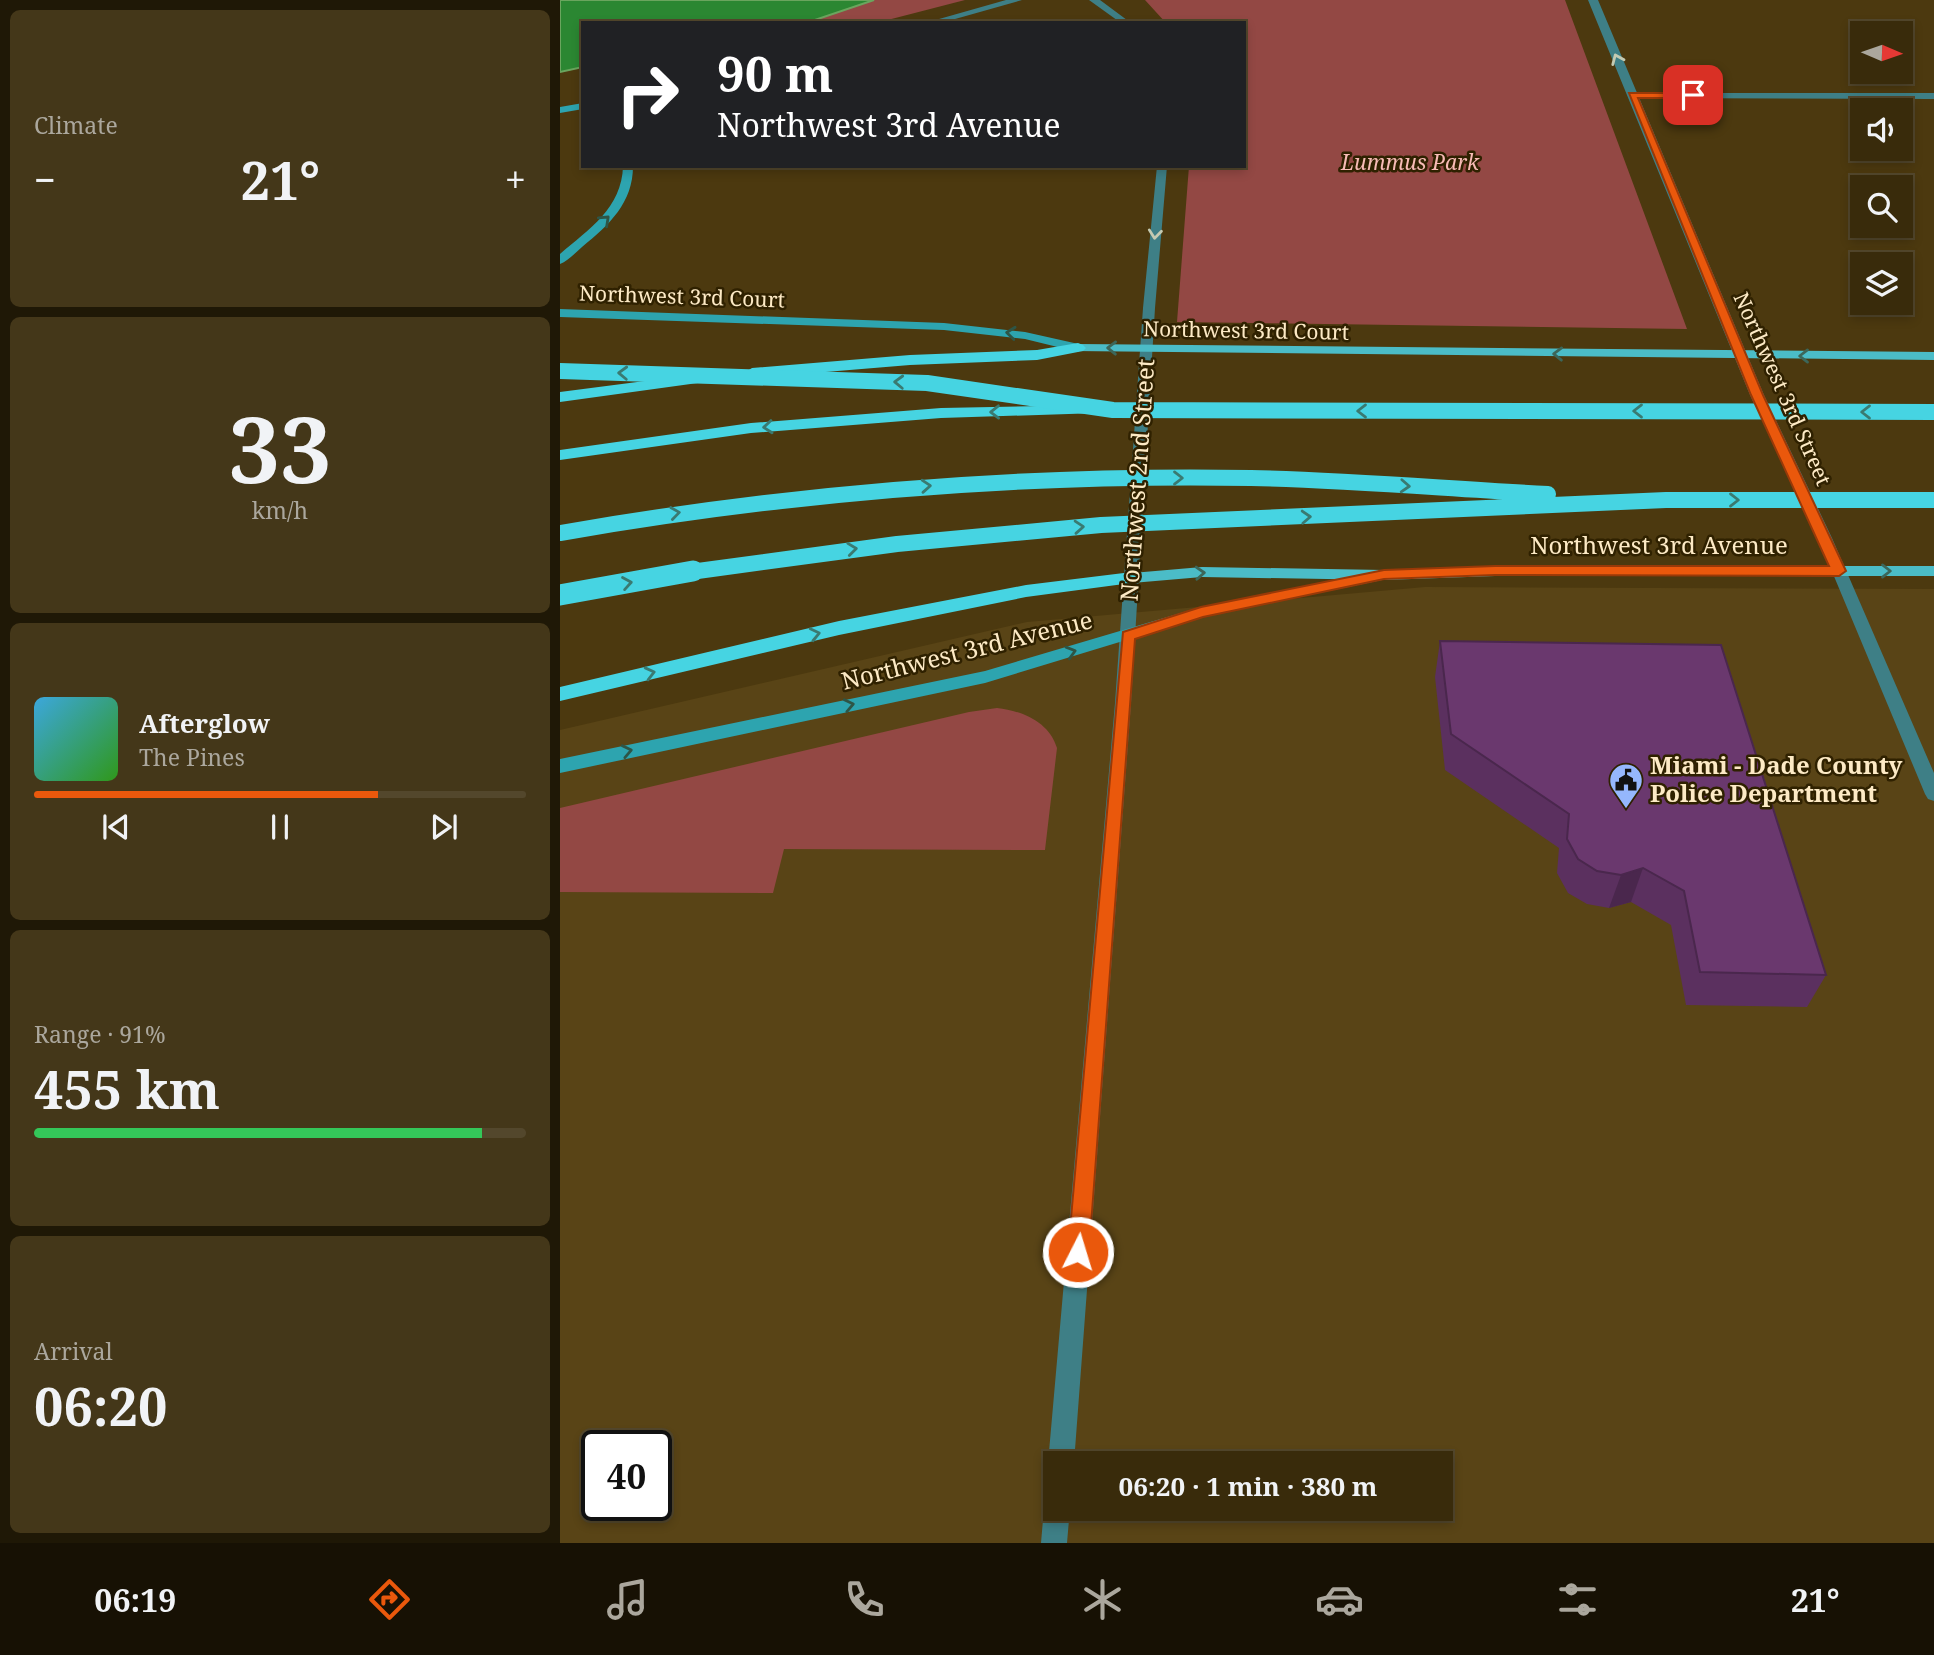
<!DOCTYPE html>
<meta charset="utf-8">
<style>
body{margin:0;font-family:"Noto Serif",serif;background:#443719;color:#f1f3f6;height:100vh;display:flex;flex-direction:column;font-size:26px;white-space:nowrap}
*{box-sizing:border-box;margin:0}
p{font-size:23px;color:#aba79d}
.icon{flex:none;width:38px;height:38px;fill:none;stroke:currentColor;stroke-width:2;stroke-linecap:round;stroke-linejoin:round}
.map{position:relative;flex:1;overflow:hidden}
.side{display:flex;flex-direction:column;gap:10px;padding:10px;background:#1f1806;width:560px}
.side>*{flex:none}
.guide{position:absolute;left:21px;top:21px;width:665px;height:147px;border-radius:0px;box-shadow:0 4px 10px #0003,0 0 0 2px #53472c;background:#202124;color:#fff;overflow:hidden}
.needle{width:46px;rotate:92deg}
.controls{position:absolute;left:1290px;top:21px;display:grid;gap:14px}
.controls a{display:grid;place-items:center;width:63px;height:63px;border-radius:0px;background:#392b0b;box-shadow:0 4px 10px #0003,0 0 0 2px #53472c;font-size:35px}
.speed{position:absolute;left:21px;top:1430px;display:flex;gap:14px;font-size:35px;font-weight:700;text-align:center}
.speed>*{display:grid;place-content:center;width:91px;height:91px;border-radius:50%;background:#392b0b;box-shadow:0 4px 10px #0003,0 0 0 2px #53472c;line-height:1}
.speed .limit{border:4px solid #111;border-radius:10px;background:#fff;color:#111}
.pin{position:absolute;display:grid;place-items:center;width:60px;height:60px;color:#fff;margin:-30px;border-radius:14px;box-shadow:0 4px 10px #0006}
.me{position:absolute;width:77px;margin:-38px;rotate:5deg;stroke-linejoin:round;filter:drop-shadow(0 0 5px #0008)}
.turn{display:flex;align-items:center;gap:24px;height:147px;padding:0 21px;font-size:32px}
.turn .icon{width:91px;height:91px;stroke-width:2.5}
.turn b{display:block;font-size:49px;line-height:60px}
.big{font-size:52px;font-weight:700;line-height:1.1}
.side .widget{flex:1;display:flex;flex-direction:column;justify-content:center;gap:10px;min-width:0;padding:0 24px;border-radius:10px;background:#443719}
.side .dial{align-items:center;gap:0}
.dial b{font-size:91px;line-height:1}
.song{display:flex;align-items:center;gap:21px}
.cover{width:84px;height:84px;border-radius:10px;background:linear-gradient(135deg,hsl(200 70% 55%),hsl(110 70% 35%))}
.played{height:7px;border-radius:4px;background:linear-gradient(90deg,#ea580c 70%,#53472c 70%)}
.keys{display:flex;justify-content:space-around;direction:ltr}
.heat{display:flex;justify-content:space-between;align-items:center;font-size:38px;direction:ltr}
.charge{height:10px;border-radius:5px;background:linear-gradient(90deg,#34c759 91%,#53472c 0)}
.trip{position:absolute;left:483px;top:1451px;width:410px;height:70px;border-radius:0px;background:#392b0b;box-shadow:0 4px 10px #0003,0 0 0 2px #53472c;font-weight:700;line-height:70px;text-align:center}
.tabs{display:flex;height:112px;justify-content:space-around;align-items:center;background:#171104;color:#aba79d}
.tabs .icon{width:49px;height:49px}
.tabs .current{color:#ea580c}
.tabs b{font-size:32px;color:#f1f3f6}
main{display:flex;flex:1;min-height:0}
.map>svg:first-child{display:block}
.built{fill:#594416;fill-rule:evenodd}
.green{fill:#934844}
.water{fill:#2b8732;stroke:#6aa55e;stroke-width:2}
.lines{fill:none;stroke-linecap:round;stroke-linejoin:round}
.minor{fill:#3e7f86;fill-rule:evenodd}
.tertiary{fill:#3e7f86;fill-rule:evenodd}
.secondary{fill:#2da4af;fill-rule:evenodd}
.primary{fill:#4bbcc7;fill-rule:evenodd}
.motorway{fill:#46d4e2;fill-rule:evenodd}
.motorway-bridge-far1{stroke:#46d4e2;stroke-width:16}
.motorway-bridge{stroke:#46d4e2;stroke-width:21}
.wall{fill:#5b305f}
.shaded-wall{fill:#4a274d}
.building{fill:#6a386e;stroke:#4a274d;stroke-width:2}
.oneway{stroke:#c4cab2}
.oneway2{stroke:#2e5546}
.oneway3{stroke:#3c675a}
.oneway4{stroke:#3a7a71}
.route{fill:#ea580c;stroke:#983908;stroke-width:2}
.labels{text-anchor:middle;stroke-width:5;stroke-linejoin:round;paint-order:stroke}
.far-park-label{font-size:21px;font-style:italic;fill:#f8bbb6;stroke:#2f2100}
.far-street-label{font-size:21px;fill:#fdeac5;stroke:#2f2100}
.street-label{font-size:24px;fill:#fdeac5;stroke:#2f2100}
.poi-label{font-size:24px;font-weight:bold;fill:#fdeac5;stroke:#2f2100;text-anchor:start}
</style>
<main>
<section class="side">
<div class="widget"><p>Climate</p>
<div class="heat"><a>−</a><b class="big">21°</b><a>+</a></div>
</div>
<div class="widget dial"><b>33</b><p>km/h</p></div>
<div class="widget">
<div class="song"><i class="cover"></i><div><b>Afterglow</b><p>The Pines</p></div></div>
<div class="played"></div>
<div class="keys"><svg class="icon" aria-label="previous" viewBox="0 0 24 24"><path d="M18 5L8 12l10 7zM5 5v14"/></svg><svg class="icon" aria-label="pause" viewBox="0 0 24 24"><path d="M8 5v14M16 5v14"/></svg><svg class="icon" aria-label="next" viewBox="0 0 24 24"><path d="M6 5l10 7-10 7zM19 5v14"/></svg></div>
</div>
<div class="widget"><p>Range · 91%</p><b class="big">455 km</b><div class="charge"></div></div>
<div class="widget"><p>Arrival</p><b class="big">06:20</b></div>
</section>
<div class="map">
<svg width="1374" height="1543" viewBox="0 0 1374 1543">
<rect width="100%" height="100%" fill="#4c390f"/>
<path class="built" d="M 865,587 L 1374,589 L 1374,1543 L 0,1543 L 0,730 L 467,622 ZM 37,1446 L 96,1446 L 96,1505 L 37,1505 ZM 495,1463 L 880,1463 L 880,1508 L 495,1508 Z"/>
<path class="green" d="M 314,0 L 405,0 L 316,23 L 246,23 Z
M 585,0 L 1005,0 L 1127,329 L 617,322 L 629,166 L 684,166 L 684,23 L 606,23 Z
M 437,708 C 463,711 489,722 497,748 L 485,850 L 224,849 L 213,893 L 0,892 L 0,808 L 409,712 Z"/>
<path class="water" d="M 0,0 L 314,0 L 246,23 L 23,23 L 23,67 L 0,72 Z"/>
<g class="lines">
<path class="minor" d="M 1069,93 L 1374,93 L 1374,99 L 1073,98 L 1069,97 Z"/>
<path class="tertiary" d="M 446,0 L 462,0 L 381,23 L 365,23 Z
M 529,0 L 540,0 L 571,23 L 561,23 Z
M 1028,0 L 1038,0 L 1204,395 L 1272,538 L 1374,773 L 1374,801 L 1368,799 L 1365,794 L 1258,538 L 1190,395 Z
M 597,166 L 607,166 L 595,308 L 571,703 L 514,1463 L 495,1463 L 495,1473 L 488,1463 L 555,703 L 583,308 Z
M 495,1496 L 495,1508 L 510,1508 L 507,1543 L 481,1543 L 484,1508 L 488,1499 Z"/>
<path class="secondary" d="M 23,103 L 23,109 L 0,113 L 0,107 Z
M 63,166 L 73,166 C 73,203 49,225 22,247 C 15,253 8,261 0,264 L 0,254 C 29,229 62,208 63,166 Z
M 0,309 L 384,323 L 465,332 L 523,345 L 524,348 L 518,352 L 465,339 L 384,330 L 0,317 Z
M 817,571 L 822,572 L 825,576 L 822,580 L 642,617 L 425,683 L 0,773 L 0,759 L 425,671 L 641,607 Z"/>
<path class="primary" d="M 518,344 L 1374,352 L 1374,360 L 513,351 L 512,348 Z
M 935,566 L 1374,566 L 1374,576 L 935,576 L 824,580 L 642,577 L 572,583 L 564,578 L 572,573 L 642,567 L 824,570 Z"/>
<path class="motorway" d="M 518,343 L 523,345 L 526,348 L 523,351 L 477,360 L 350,365 L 192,378 L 184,373 L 192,368 L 350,355 L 477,350 Z
M 139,374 L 147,379 L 145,382 L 0,402 L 0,392 Z
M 533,405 L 541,410 L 539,413 L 381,418 L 191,433 L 0,460 L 0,450 L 191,423 L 381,408 Z
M 572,572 L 579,574 L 581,578 L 579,582 L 466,597 L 279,635 L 0,701 L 0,687 L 279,621 L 466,585 Z"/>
<path class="motorway-bridge-far1" d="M 0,371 L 367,383 L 553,410 L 1374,412
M 0,533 C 229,493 459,474 691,478 C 790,480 889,489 988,494
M 123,573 L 337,544 L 541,525 L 1106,500 L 1374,500"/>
<path class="motorway-bridge" d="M 0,595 L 133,571"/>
</g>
<path class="wall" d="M 880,641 L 1266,975 L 1247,1007 L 1126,1005 L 1111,925 L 1071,902 L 1049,908 L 1027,904 L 1008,893 L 997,873 L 999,848 L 885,770 L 875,677 Z"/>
<path class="shaded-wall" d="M 1083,868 L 1071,902 L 1049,908 L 1061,875 Z"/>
<path class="building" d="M 880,641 L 1161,645 L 1266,975 L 1140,972 L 1124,891 L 1083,868 L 1061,875 L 1037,871 L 1018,859 L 1007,839 L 1009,814 L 891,734 Z"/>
<defs><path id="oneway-chevron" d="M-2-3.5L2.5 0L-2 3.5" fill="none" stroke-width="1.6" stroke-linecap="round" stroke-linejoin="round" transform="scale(1.75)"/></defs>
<g class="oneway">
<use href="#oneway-chevron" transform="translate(1057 59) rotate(-113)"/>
<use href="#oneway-chevron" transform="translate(595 234) rotate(96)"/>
</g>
<g class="oneway2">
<use href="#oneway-chevron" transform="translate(45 220) rotate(-43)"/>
<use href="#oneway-chevron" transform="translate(451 333) rotate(-174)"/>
<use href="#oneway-chevron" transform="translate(511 652) rotate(-16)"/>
<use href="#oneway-chevron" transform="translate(289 705) rotate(-12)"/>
<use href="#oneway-chevron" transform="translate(67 751) rotate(-12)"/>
</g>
<g class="oneway3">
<use href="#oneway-chevron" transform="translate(552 348) rotate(-179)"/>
<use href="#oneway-chevron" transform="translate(998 354) rotate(-179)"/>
<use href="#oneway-chevron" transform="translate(1244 356) rotate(-180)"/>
<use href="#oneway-chevron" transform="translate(1326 571)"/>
<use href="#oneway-chevron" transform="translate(640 573) rotate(-3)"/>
</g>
<g class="oneway4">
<use href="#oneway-chevron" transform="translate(63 373) rotate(-178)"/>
<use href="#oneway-chevron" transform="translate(339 382) rotate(-178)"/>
<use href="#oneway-chevron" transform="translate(802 411) rotate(-180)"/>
<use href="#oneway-chevron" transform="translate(1078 411) rotate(-180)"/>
<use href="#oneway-chevron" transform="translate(435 412) rotate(179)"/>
<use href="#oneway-chevron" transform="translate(1306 412) rotate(-180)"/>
<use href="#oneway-chevron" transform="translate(208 427) rotate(175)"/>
<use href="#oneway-chevron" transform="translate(618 478)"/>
<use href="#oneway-chevron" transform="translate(366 486) rotate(-4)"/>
<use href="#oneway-chevron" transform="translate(845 486) rotate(3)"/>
<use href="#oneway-chevron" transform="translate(1174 500)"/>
<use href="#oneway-chevron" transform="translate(115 513) rotate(-8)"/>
<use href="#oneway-chevron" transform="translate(746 517) rotate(-3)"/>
<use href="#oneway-chevron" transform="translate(519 527) rotate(-4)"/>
<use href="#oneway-chevron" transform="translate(292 549) rotate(-7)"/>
<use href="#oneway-chevron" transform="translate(67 583) rotate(-10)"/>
<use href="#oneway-chevron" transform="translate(255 634) rotate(-13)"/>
<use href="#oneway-chevron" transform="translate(90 673) rotate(-14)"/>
</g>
<path class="route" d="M 1069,93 L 1133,93 L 1137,95 L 1133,98 L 1078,98 L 1203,395 L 1286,571 L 1279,576 L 935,575 L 824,579 L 643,617 L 575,639 L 529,1252 L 526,1259 L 518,1262 L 511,1259 L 508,1252 L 563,632 L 641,607 L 824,570 L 935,566 L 1269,566 L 1191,395 Z"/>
<defs>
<g id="civic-pin" transform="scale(1.75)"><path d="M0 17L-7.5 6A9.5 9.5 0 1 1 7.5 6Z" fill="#95b7fd" stroke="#2f2100"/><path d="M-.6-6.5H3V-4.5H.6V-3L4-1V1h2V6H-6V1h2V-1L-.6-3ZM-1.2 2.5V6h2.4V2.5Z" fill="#111"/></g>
</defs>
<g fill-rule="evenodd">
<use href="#civic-pin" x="1066" y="780"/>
</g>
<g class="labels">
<g class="far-park-label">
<text x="850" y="170">Lummus Park</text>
</g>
<g class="far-street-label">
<text transform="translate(122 297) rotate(2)" y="7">Northwest 3rd Court</text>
<text transform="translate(686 331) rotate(1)" y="7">Northwest 3rd Court</text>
<text transform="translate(1222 389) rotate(66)" y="7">Northwest 3rd Street</text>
</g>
<g class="street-label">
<text transform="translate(578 480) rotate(-86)" y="8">Northwest 2nd Street</text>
<text x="1099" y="554">Northwest 3rd Avenue</text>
<text transform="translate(407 651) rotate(-14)" y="8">Northwest 3rd Avenue</text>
</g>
<g class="poi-label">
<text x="1090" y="774">Miami - Dade County<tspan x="1090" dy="28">Police Department</tspan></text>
</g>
</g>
</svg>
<div class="controls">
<a><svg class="needle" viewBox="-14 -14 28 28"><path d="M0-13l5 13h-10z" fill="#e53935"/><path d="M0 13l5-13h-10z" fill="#aba79d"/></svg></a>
<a><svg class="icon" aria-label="sound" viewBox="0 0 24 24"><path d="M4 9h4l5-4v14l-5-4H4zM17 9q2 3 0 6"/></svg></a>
<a><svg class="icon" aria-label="search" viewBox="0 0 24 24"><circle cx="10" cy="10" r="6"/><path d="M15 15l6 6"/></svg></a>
<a><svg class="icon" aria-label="layers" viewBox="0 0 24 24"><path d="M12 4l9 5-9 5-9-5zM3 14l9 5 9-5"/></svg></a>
</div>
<div class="speed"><div class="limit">40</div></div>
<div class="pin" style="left:1133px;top:95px;background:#d93025"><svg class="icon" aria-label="arrive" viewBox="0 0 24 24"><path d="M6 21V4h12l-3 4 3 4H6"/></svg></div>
<svg class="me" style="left:518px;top:1252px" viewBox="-20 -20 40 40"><circle r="17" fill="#ea580c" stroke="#fff" stroke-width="3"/><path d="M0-11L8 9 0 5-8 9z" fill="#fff"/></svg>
<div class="trip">06:20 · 1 min · 380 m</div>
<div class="guide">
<div class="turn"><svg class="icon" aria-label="right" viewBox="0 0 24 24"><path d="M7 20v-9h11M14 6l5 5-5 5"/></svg><div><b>90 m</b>Northwest 3rd Avenue</div></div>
</div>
</div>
</main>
<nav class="tabs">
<b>06:19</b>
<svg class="icon current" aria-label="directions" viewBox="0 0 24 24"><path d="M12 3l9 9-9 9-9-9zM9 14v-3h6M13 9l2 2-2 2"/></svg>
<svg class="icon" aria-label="music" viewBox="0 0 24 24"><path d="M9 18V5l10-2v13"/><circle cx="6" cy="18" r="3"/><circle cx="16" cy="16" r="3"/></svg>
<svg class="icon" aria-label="phone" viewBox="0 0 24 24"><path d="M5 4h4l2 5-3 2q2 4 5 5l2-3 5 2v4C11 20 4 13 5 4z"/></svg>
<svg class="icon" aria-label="climate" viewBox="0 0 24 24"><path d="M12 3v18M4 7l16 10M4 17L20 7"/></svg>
<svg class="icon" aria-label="car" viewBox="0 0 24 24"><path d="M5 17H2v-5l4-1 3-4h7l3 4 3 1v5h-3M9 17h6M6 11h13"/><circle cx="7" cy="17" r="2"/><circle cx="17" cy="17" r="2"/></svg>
<svg class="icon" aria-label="filters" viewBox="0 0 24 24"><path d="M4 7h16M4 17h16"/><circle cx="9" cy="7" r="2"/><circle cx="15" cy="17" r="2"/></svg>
<b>21°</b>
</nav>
